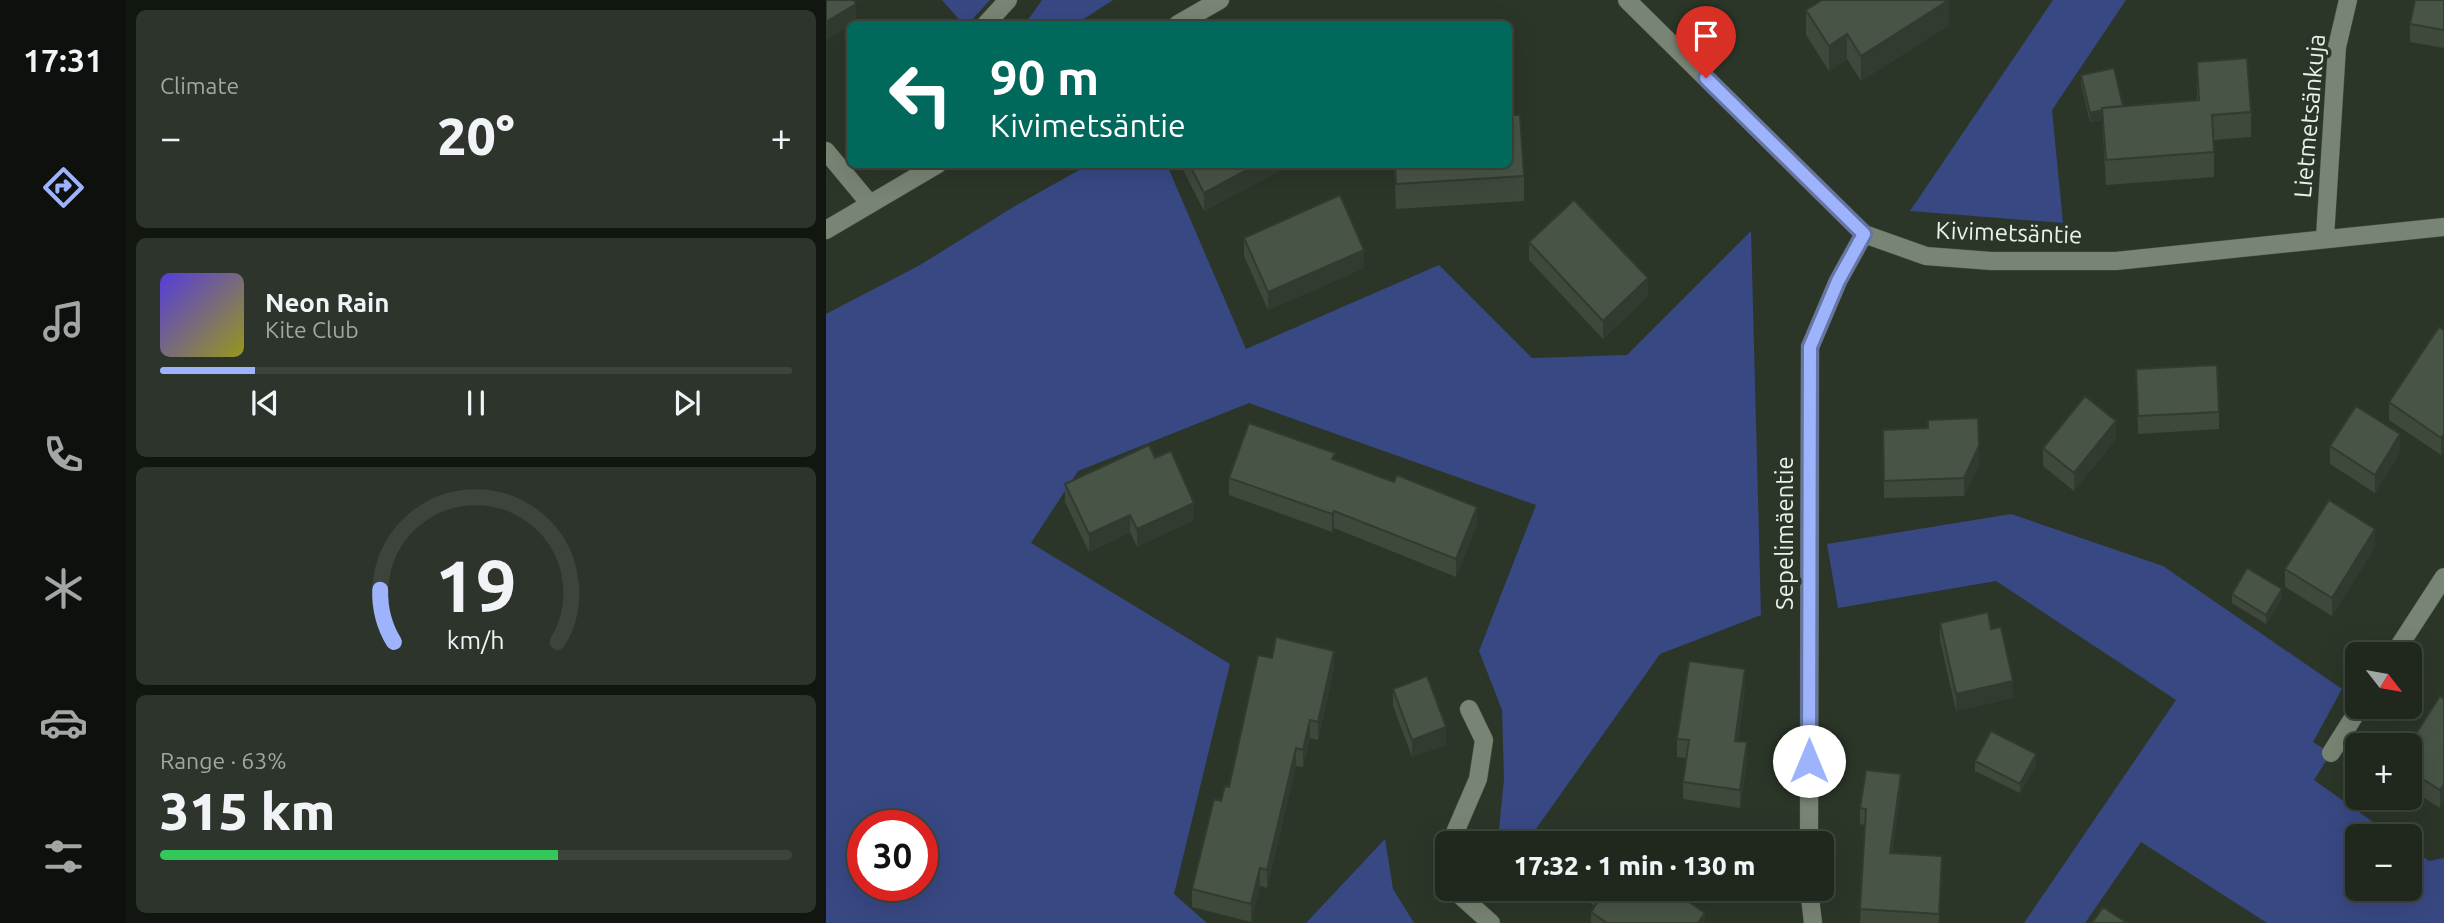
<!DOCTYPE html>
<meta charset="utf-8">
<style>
body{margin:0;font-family:Ubuntu,sans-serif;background:#2d342b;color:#f1f3f6;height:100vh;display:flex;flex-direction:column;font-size:26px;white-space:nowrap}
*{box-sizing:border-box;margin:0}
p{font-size:23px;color:#a2a6a4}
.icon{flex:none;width:38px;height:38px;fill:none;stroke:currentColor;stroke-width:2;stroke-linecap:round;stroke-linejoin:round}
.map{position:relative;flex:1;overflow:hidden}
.panel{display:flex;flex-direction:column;gap:10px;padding:10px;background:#121610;width:700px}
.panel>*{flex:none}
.guide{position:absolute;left:21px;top:21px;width:665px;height:147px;border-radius:10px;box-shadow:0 7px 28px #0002,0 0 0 2px #3d443c;background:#00695c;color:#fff;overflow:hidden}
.needle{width:46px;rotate:121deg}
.buttons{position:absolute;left:1519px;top:642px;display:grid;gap:14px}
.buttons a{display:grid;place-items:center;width:77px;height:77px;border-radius:10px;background:#20281e;box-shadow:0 7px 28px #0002,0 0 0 2px #3d443c;font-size:35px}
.speed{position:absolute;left:21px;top:810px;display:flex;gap:14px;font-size:35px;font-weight:700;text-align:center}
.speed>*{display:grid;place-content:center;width:91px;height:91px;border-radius:50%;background:#20281e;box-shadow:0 7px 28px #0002,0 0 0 2px #3d443c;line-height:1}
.speed .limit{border:10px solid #d22;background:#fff;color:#111}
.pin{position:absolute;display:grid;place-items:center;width:60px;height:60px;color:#fff;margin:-72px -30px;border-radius:50% 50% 50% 0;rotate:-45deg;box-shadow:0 0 7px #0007}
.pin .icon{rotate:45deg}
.me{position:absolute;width:77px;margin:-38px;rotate:0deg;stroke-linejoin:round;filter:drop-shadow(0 0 5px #0008)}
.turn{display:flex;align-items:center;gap:24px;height:147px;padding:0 28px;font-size:32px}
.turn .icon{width:91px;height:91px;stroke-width:2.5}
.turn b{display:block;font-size:49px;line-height:60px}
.big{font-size:52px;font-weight:800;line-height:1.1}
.panel .tile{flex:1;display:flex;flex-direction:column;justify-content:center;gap:10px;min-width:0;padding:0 24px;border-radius:10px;background:#2d342b}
.panel .dial{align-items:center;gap:0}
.dial svg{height:182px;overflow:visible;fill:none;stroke:#3d443c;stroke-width:7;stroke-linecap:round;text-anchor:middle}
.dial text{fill:#f1f3f6;stroke:none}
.song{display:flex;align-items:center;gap:21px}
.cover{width:84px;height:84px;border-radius:10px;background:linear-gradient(135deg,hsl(250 70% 55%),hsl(60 70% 35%))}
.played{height:7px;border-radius:4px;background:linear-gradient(90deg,#9db4fd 15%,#3d443c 15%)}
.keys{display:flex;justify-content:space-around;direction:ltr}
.heat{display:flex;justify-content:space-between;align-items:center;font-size:38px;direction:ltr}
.charge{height:10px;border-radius:5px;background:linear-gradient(90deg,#34c759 63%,#3d443c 0)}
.trip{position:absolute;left:609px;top:831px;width:399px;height:70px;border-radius:10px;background:#20281e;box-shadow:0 7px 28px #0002,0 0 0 2px #3d443c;font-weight:800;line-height:70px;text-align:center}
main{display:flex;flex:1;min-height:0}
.tab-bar{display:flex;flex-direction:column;width:126px;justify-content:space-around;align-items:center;background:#0d100c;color:#a2a6a4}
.tab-bar .icon{width:49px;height:49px}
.tab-bar .selected{color:#9db4fd}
.tab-bar b{font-size:32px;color:#f1f3f6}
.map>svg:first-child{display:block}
.green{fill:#384883;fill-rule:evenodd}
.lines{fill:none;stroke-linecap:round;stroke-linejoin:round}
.service-casing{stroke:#475145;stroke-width:19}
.minor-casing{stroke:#475145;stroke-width:19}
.service{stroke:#788474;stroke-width:18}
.minor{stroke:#788474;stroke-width:18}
.wall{fill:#3e483b}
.shaded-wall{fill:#323b30}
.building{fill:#485445;stroke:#323b30;stroke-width:2}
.route-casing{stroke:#6675a4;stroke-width:18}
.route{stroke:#9db4fd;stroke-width:12}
.labels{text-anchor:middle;stroke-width:7;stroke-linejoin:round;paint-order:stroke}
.street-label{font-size:24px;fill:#eaf1e8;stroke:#2b3628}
</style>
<main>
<nav class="tab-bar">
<b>17:31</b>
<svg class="icon selected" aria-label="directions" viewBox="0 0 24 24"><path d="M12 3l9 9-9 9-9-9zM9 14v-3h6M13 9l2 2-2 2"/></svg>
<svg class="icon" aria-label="music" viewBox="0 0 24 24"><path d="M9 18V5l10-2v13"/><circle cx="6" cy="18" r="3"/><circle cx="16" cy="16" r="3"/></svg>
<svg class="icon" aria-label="phone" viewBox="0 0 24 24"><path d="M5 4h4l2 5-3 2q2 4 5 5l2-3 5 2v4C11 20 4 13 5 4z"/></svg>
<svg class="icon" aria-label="climate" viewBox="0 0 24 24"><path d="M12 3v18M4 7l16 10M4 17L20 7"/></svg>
<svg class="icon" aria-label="car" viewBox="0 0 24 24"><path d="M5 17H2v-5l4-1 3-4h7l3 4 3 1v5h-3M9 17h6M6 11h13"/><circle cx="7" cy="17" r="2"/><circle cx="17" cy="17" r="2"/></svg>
<svg class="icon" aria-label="filters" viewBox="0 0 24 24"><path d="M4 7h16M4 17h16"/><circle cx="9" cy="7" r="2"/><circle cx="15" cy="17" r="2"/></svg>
</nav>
<section class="panel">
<div class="tile"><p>Climate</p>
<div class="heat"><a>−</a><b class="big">20°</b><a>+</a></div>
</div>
<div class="tile">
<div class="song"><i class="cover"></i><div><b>Neon Rain</b><p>Kite Club</p></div></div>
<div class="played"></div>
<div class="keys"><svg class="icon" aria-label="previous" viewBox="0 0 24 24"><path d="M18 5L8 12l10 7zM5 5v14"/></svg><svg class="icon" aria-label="pause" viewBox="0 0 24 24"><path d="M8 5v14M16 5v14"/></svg><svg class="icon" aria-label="next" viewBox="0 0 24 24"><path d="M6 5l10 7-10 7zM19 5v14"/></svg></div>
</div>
<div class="tile dial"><svg viewBox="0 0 100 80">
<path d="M14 69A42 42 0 1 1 86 69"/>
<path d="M14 69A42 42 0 0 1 8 46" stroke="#9db4fd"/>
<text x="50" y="56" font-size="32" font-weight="700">19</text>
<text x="50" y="72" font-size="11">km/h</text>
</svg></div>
<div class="tile"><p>Range · 63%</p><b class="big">315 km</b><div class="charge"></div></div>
</section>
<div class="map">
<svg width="1618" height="923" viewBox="0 0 1618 923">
<rect width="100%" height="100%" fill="#2b3628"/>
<path class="green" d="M 116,0 L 164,0 L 142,24 L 137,24 Z
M 216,0 L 287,0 L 250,24 L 199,24 Z
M 1227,0 L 1300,0 L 1226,110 L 1237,223 L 1084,211 Z
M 262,165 L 341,165 L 420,349 L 613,265 L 706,358 L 801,355 L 925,231 L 935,615 L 834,654 L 700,843 L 676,843 L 673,829 L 678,779 L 676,710 L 653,651 L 710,505 L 423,403 L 252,471 L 205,543 L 404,664 L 348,894 L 381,923 L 0,923 L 0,314 L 94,265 L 189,206 ZM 37,826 L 96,826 L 96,886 L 37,886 Z
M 1185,514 L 1337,566 L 1516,689 L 1487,742 L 1505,753 L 1488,780 L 1567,836 L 1531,836 L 1531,889 L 1584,889 L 1584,848 L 1603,861 L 1618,858 L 1618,923 L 1441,923 L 1315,842 L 1259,923 L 1198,923 L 1350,700 L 1170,581 L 1012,608 L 1001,544 Z
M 559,839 L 567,889 L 588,923 L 480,923 Z"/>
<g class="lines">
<g class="service-casing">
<path id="service" d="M 0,151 L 44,204"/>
</g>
<g class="minor-casing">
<path id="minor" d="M 801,0 L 1038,234 L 1100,256 L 1165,261 L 1290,261 L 1618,227
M 160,24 L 182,0
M 352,24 L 394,0
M 0,230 L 112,164
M 1499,237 L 1511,47 L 1522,0
M 1568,654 L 1618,577
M 1505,753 L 1534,707
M 624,844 L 652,779 L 658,740 L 643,709
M 983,844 L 984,347 L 1012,281 L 1038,234
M 627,889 L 665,923
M 983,889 L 987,923"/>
</g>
<use href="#service" class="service"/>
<use href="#minor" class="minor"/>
</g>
<path class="wall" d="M 1618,0 L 1618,48 L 1584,42 L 1584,24 Z
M 980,10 L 1123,25 L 1035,81 L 1021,59 L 1003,71 L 980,35 Z
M 1371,62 L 1425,112 L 1425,137 L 1388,140 L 1388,177 L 1280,185 L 1276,120 L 1264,122 L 1255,84 L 1255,75 L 1297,106 L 1371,101 Z
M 354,164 L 466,164 L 378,211 Z
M 568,164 L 682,164 L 698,176 L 698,201 L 570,209 Z
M 418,238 L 538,268 L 442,310 L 418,256 Z
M 703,242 L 822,296 L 777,339 L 703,260 Z
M 1618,330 L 1618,452 L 1615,455 L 1563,420 L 1563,402 Z
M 1310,369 L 1393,412 L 1393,429 L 1312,434 Z
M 1102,428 L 1153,464 L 1138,496 L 1058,498 L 1057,430 Z
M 1290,439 L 1248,491 L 1217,466 L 1217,448 Z
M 1504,446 L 1574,452 L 1549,493 L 1504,464 Z
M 329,458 L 368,520 L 311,547 L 304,532 L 263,552 L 239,502 L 239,484 Z
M 509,460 L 651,525 L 630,577 L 508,528 L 506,532 L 403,495 L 403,478 Z
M 1549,547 L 1506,616 L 1459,587 L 1459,569 Z
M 1406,594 L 1456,598 L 1440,624 L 1406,603 Z
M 1114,623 L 1165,629 L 1187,698 L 1130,711 L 1114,640 Z
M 446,658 L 508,668 L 492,740 L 484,738 L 477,767 L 470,766 L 441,888 L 434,886 L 425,922 L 366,907 L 366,889 L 395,801 L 403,787 Z
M 919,687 L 912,741 L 921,760 L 914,808 L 857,799 L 857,782 L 860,758 L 851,757 L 851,739 Z
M 567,689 L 620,745 L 586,757 L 567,706 Z
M 1618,699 L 1614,808 L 1584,789 L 1584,746 Z
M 1149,761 L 1210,764 L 1194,793 L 1149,771 Z
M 1075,790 L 1066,853 L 1116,872 L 1113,923 L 1034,923 L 1039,825 L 1034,824 L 1034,808 Z
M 761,889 L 844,889 L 879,923 L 765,923 L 765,912 L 769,906 L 761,901 Z"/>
<path class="shaded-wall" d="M 1123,0 L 1123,25 L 1035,81 L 1035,56 Z
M 30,4 L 30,22 L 0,40 L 0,22 Z
M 1021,34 L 1021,59 L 1003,71 L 1003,46 Z
M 1276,111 L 1276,120 L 1264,122 L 1264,113 Z
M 432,164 L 466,164 L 378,211 L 378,193 Z
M 538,250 L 538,268 L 442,310 L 442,292 Z
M 822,278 L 822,296 L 777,339 L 777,321 Z
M 1290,421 L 1290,439 L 1248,491 L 1248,473 Z
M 1574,434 L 1574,452 L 1549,493 L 1549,475 Z
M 1618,434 L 1618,452 L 1615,455 L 1615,438 Z
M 1153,446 L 1153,464 L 1138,496 L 1138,478 Z
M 368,503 L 368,520 L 311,547 L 311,529 Z
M 651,507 L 651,525 L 630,577 L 630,559 Z
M 508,511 L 508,528 L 506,532 L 506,514 Z
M 304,515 L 304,532 L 263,552 L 263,534 Z
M 1549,529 L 1549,547 L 1506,616 L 1506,598 Z
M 1456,589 L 1456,598 L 1440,624 L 1440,615 Z
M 508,651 L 508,668 L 492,740 L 492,722 Z
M 919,669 L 919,687 L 909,759 L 909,741 Z
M 1187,681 L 1187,698 L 1130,711 L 1130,694 Z
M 484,720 L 484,738 L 477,767 L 477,750 Z
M 620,727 L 620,745 L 586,757 L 586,740 Z
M 921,742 L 921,760 L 914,808 L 914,790 Z
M 470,748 L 470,766 L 441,888 L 441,870 Z
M 1210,754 L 1210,764 L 1194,793 L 1194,784 Z
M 1075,774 L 1075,790 L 1064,869 L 1064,853 Z
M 1618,784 L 1618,802 L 1614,808 L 1614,790 Z
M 1116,856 L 1116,872 L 1113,923 L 1113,914 Z
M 434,868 L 434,886 L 425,922 L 425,904 Z
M 879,913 L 879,923 L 872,923 Z"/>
<path class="building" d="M 0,0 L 28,0 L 30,4 L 0,22 Z
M 996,0 L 1123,0 L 1035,56 L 1021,34 L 1003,46 L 980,10 Z
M 1589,0 L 1618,0 L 1618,30 L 1584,24 Z
M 1421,58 L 1425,112 L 1386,115 L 1388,152 L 1280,160 L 1276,108 L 1373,100 L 1371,62 Z
M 1288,68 L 1297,106 L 1276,108 L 1276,110 L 1264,113 L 1255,75 Z
M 682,115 L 694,115 L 698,176 L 570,184 L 569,164 L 682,164 Z
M 363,164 L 432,164 L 378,193 Z
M 514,195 L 538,250 L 442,292 L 418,238 Z
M 748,200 L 822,278 L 777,321 L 703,242 Z
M 1613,327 L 1618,330 L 1618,434 L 1615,438 L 1563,402 Z
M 1391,365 L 1393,412 L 1312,416 L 1310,369 Z
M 1259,396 L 1290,421 L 1248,473 L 1217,448 Z
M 1530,406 L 1574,434 L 1549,475 L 1504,446 Z
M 1152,418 L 1153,446 L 1138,478 L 1058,481 L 1057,430 L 1102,428 L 1102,420 Z
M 423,423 L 509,453 L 506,459 L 568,482 L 571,475 L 651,507 L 630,559 L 508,511 L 506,514 L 403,478 Z
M 323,445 L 329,458 L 345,451 L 368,503 L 311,529 L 304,515 L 263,534 L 239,484 Z
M 1503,500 L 1549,529 L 1506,598 L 1459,569 Z
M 1421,568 L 1456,589 L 1440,615 L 1406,594 Z
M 1162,612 L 1165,629 L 1175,627 L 1187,681 L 1130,694 L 1114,623 Z
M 450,637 L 508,651 L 492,722 L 484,720 L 477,750 L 470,748 L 441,870 L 434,868 L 425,904 L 366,889 L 388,799 L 395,801 L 399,786 L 403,787 L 432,655 L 446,658 Z
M 863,661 L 919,669 L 909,741 L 921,742 L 914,790 L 857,782 L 863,740 L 851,739 Z
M 601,676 L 620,727 L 586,740 L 567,689 Z
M 1614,696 L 1618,699 L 1618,784 L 1614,790 L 1584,771 L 1584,746 L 1582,746 Z
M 1165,731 L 1210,754 L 1194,784 L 1149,761 Z
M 1040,770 L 1075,774 L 1064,853 L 1116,856 L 1113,914 L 1034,909 L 1040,809 L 1034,808 Z
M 770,889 L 844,889 L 879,913 L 872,923 L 781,923 L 765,912 L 777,894 Z
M 1277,907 L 1301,923 L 1266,923 Z"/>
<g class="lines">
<g class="route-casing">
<path id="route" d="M 880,78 L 1038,234 L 1012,281 L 984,347 L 983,761"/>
</g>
<use href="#route" class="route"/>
</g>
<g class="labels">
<g class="street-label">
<text transform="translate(1484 116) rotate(-85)" y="8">Lietmetsänkuja</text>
<text transform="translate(1183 233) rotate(2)" y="8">Kivimetsäntie</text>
<text transform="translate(959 533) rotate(-90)" y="8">Sepelimäentie</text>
</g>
</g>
</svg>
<div class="buttons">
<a><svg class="needle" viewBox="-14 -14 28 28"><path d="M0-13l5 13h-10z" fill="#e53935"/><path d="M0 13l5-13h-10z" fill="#a2a6a4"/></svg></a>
<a>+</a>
<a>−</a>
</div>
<div class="speed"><div class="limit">30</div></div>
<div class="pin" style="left:880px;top:78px;background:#d93025"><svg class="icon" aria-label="arrive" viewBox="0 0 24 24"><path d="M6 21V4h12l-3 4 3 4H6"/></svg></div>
<svg class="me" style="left:983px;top:761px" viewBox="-20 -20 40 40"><circle r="19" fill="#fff"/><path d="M0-13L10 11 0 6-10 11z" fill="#9db4fd"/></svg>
<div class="trip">17:32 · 1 min · 130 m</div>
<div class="guide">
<div class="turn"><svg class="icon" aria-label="left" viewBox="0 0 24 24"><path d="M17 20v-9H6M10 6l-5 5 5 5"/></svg><div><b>90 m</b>Kivimetsäntie</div></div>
</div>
</div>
</main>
